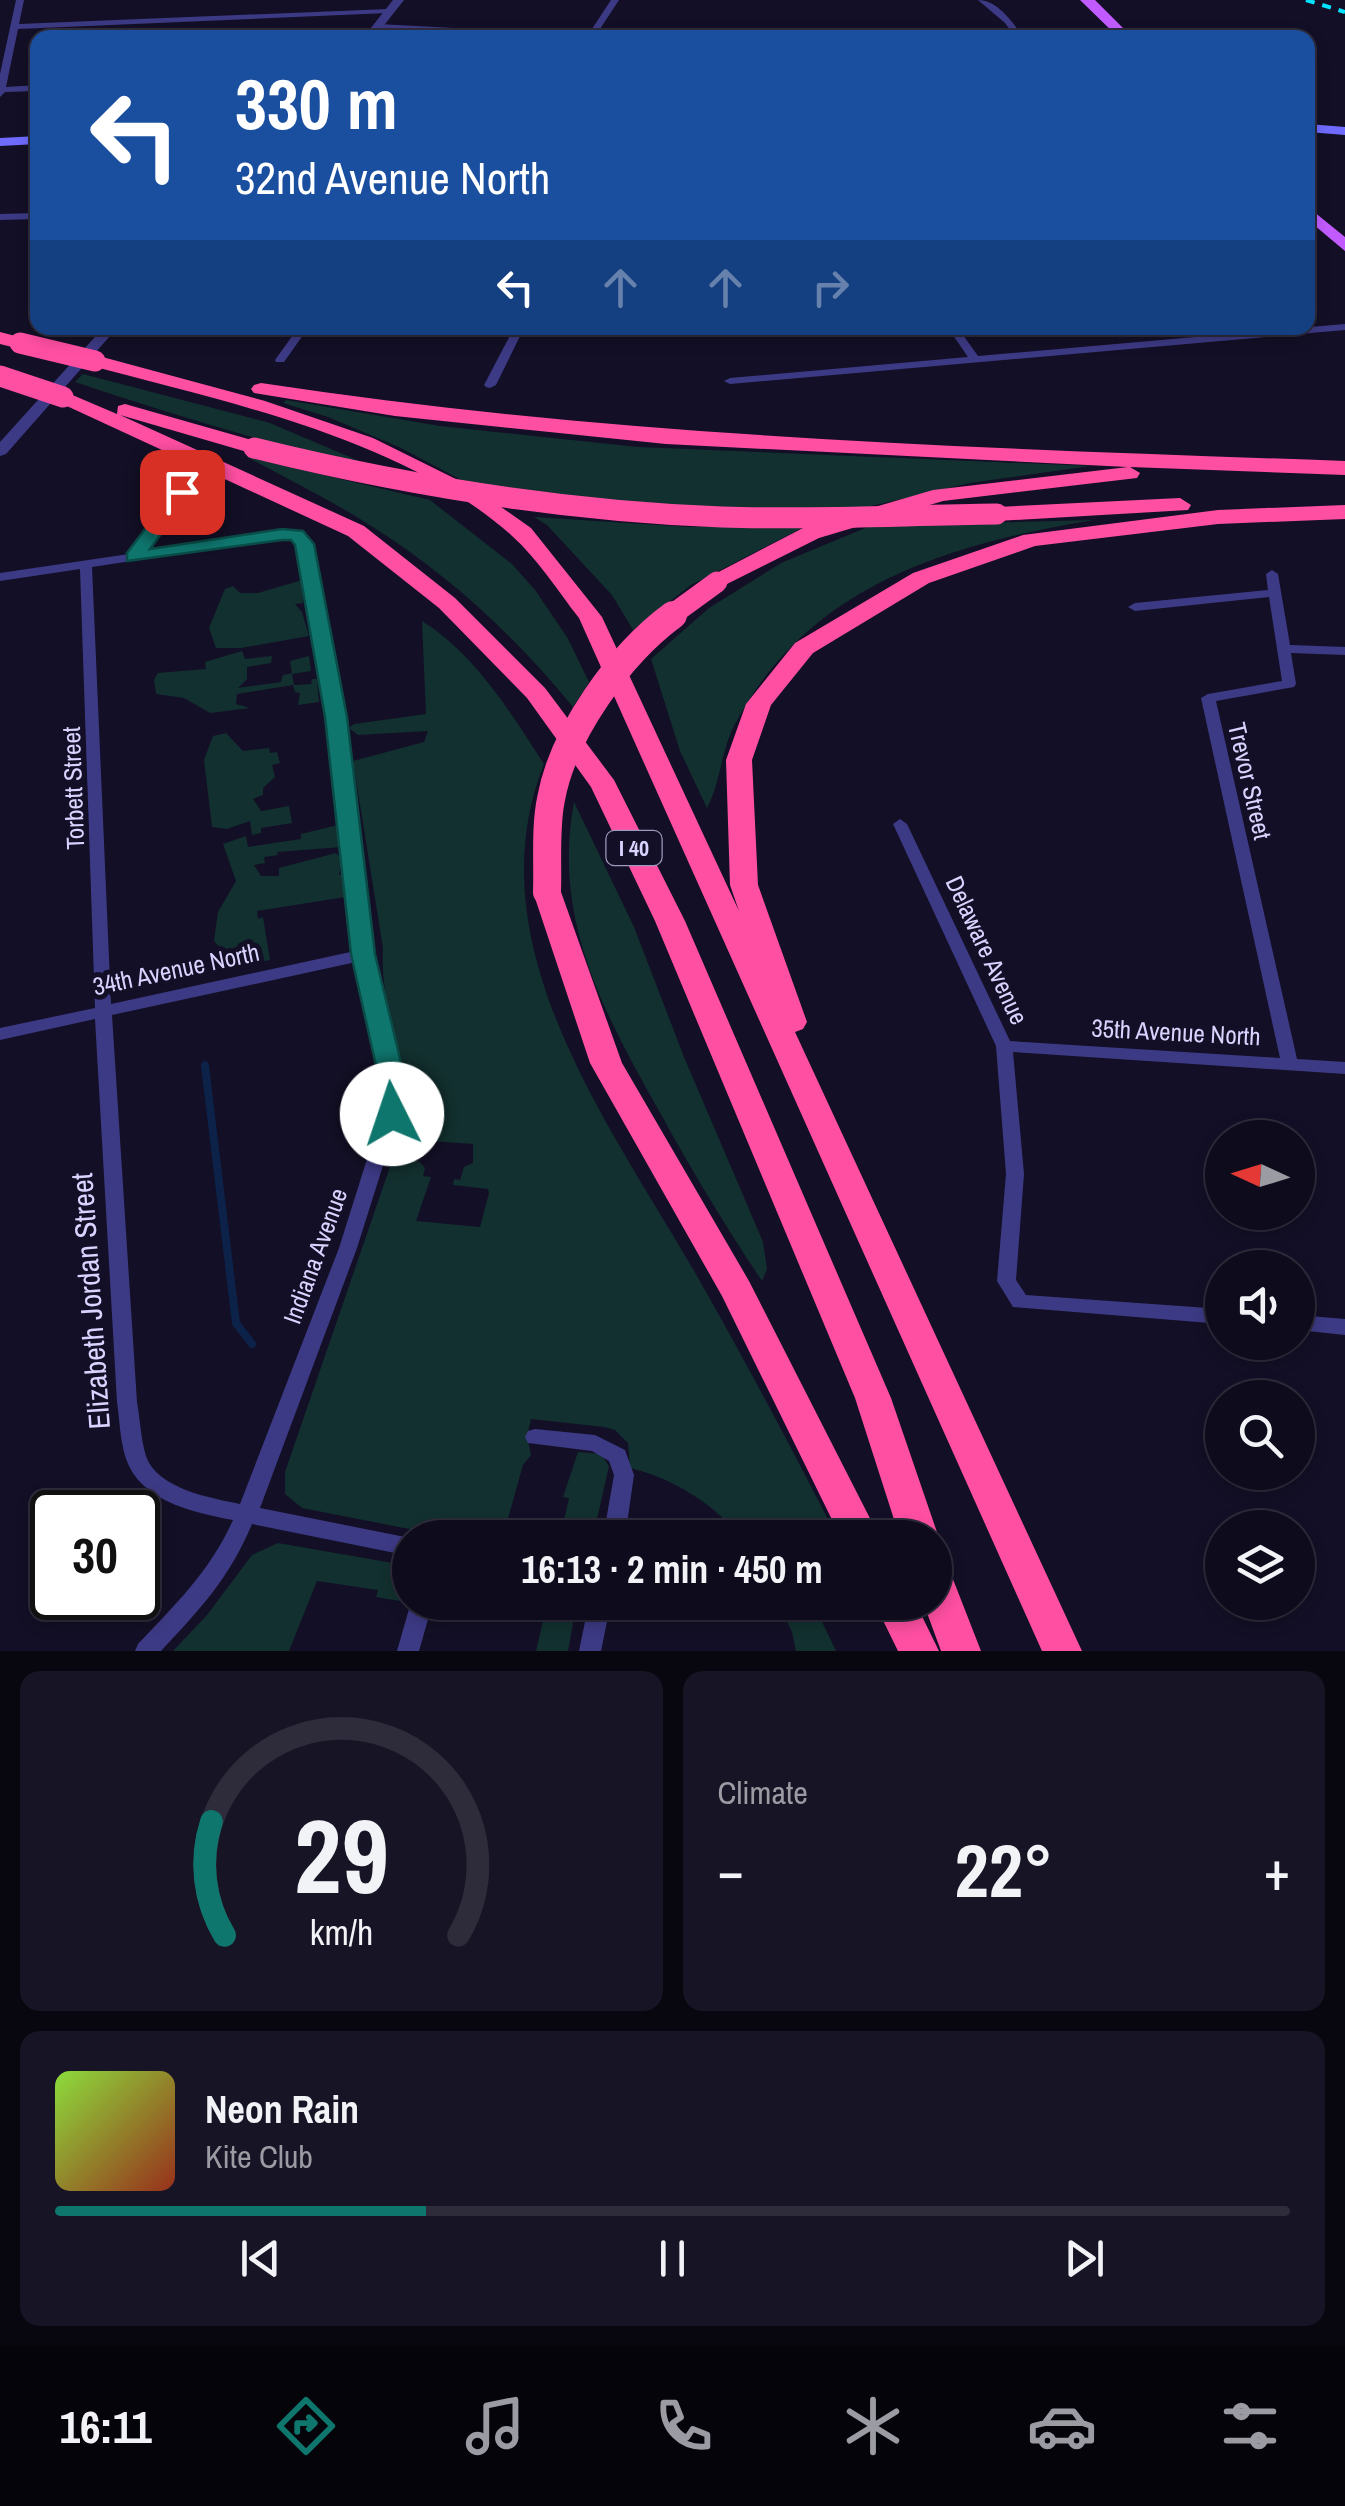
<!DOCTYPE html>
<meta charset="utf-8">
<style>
body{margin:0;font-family:"Archivo Narrow",sans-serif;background:#171425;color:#f1f3f6;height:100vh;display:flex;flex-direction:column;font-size:38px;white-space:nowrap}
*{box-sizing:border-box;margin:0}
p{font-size:32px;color:#9b9ba3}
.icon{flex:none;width:55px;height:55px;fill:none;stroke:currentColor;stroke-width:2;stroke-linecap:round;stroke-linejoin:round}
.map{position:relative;height:1651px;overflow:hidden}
.details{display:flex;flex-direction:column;gap:20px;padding:20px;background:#08060f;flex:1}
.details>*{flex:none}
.guide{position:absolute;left:30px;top:30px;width:1285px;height:305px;border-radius:20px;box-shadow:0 5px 15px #0003,0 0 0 2px #2e2b3b;background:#1a4fa0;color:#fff;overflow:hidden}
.needle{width:65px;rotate:274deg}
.fabs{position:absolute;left:1205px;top:1120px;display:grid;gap:20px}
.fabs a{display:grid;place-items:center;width:110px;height:110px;border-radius:50%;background:#0e0b1c;box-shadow:0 5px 15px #0003,0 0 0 2px #2e2b3b;font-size:50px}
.speed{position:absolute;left:30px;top:1490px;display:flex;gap:20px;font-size:50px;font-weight:700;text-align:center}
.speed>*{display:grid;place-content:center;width:130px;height:130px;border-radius:50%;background:#0e0b1c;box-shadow:0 5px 15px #0003,0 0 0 2px #2e2b3b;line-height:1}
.speed .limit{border:5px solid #111;border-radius:15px;background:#fff;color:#111}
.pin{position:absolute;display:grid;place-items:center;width:85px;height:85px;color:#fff;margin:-42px;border-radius:20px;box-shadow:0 5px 15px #0006}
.me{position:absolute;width:110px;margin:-55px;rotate:356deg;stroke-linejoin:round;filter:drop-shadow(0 0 8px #0008)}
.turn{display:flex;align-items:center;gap:35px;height:210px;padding:0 40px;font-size:45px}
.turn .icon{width:130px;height:130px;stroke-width:2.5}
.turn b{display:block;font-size:70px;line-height:85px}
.lanes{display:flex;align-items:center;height:95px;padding:0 40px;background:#0003;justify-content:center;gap:50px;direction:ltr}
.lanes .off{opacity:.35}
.big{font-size:75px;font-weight:800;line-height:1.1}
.details .widget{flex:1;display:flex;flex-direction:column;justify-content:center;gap:15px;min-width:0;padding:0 35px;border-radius:20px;background:#171425}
.details .dial{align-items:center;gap:0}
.dial svg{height:260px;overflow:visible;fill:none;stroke:#2e2b3b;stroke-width:7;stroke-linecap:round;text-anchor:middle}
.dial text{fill:#f1f3f6;stroke:none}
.song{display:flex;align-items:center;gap:30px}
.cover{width:120px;height:120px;border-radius:15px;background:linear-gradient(135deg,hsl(90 70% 55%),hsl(10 70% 35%))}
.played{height:10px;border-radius:5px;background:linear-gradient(90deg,#0f766e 30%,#2e2b3b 30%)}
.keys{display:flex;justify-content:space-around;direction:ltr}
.heat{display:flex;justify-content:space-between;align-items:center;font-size:55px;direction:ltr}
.details .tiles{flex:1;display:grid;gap:20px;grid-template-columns:1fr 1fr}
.widget:last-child{grid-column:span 2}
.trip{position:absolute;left:392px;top:1520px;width:560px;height:100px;border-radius:50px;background:#0e0b1c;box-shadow:0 5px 15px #0003,0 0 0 2px #2e2b3b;font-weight:800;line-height:100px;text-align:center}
.tab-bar{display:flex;height:160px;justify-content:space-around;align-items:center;background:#06040b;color:#9b9ba3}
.tab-bar .icon{width:70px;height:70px}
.tab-bar .selected{color:#0f766e}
.tab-bar b{font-size:45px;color:#f1f3f6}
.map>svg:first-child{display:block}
.green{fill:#12302f}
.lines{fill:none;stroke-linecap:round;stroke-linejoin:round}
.stream-far1{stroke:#0c2248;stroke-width:6}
.stream{stroke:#0c2248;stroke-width:8}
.minor{fill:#3d3a85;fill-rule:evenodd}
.tertiary{fill:#3d3a85;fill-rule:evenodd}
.secondary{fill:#6f6bff;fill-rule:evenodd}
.primary{fill:#c25bff;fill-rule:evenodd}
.motorway{fill:#ff4fa3;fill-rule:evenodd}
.rail{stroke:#00e5ff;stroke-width:4;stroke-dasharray:9 8;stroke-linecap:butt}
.motorway-bridge-far1{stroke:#ff4fa3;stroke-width:21}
.motorway-bridge{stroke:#ff4fa3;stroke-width:28}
.route{fill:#0f766e;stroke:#0a4d48;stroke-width:2.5}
.labels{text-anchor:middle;stroke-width:10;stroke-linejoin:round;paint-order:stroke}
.shield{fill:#130f26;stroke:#9e99be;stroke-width:2.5}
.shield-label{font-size:22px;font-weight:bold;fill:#d9d4ff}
.street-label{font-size:25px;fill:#d9d4ff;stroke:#130f26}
.near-street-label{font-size:30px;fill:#d9d4ff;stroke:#130f26}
</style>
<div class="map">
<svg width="1345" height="1651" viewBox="0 0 1345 1651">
<rect width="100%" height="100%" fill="#130f26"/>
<path class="green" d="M 83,374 L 270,423 L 371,466 L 358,466 C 263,441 169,414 75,382 Z
M 286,400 L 440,426 L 638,447 L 1091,466 L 970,483 L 867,507 L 691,508 L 478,489 L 401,448 L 328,417 L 283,403 Z
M 247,457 L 430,500 L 512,564 L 535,590 L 567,637 L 589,682 L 573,707 C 515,636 446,572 368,524 C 329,499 287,479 247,457 Z
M 534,517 L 689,527 L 806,526 L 691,585 L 633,630 L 612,595 L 547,525 Z
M 1094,520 C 948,544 805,586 733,728 C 721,753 720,784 707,808 L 680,751 L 651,659 L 709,608 L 781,563 L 870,526 Z
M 302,580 L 303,603 L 295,604 L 302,612 L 309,636 L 241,648 L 216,648 L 209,628 L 225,589 L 233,586 L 240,593 L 258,593 Z
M 422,621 C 476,655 510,712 544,764 C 472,945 611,1126 697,1276 C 746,1362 792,1449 837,1537 L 740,1537 C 715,1504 670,1477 630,1468 L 628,1443 L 615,1430 L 604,1427 L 531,1419 L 527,1436 L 531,1455 L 523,1465 L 507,1522 L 557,1531 L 563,1525 L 569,1498 L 563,1497 L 578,1452 L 601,1454 L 609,1466 L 593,1537 L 450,1537 L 302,1508 L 285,1494 L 285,1472 L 392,1161 L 419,1161 L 425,1168 L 423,1176 L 431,1177 L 416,1221 L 480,1227 L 489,1193 L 488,1189 L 453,1185 L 454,1179 L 460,1180 L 464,1167 L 473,1163 L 473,1144 L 400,1139 L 405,1134 C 411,1066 379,1010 383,948 L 353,761 L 424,742 L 428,731 L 358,735 L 349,728 L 354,724 L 426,714 Z
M 242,651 L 245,659 L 272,656 L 271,663 L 247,667 L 247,679 L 238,688 L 281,682 L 283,675 L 292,673 L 290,661 L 309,656 L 311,671 L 292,674 L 294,685 L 311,684 L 312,679 L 317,679 L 319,702 L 298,705 L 300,693 L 295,692 L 293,685 L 237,694 L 236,704 L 250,708 L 210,713 L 184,698 L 156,694 L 154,680 L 158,673 L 206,669 L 205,662 Z
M 226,733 L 243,751 L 269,748 L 270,753 L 277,752 L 280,763 L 272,765 L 275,777 L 263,788 L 263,795 L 253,799 L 261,811 L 289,806 L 292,823 L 261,828 L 261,833 L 252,835 L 250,821 L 227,829 L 212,827 L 204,760 L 213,736 Z
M 574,802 L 634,927 L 684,1057 L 763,1242 L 767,1269 L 762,1281 C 725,1226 691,1169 659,1111 C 604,1013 552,919 574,802 Z
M 338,825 L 342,847 L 277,852 L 278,855 L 264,857 L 265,863 L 254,865 L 261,876 L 279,876 L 279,868 L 336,853 L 342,860 L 339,875 L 355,873 L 358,895 L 257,911 L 258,919 L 263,917 L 270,960 L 245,965 L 246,958 L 231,960 L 214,941 L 218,912 L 236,881 L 223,844 L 246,836 L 248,847 L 301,839 L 301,834 Z
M 278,1543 L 410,1566 L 409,1594 L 400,1601 L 376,1597 L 378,1590 L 317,1581 L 289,1651 L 173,1651 L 207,1615 L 252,1555 Z
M 460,1603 L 563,1603 L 573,1624 L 568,1651 L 536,1651 L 543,1621 L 537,1616 Z
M 778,1603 L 813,1603 L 836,1651 L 796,1651 L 792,1632 Z"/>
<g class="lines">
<path class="stream-far1" d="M 205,1064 L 205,1068"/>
<path class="stream" d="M 205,1066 L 236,1323 L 252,1344"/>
<path class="minor" d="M 16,0 L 24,0 L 19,24 L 388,9 L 392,11 L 388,13 L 18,29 L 6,87 L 38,85 L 38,91 L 5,92 L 0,97 L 0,74 Z
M 611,0 L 619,0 L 596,35 L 603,38 L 545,38 L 378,28 L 374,26 L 378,24 L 588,35 Z
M 978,0 C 998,0 1013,23 1024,38 L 1016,38 L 1005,23 Z
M 38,213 L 38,219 L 0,220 L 0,214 Z
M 1345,324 L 1345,330 L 730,384 L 724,381 L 730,378 L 968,357 L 948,328 L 958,328 L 978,356 Z
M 298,328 L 308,328 L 284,362 L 276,362 L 275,360 Z
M 514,328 L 524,328 L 496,385 L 490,388 L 486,387 L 484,385 Z
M 183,488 L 189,492 L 144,551 L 282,530 L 306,536 L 308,539 L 343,717 L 371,955 L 403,1102 L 357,1248 L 260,1508 L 410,1538 L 410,1556 L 252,1524 C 229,1579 200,1609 161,1651 L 135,1651 L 138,1644 C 175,1605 211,1570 233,1520 C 196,1513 147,1503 129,1466 C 120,1448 120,1421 117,1402 L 95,1019 L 0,1040 L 0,1028 L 95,1008 L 80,569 L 0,581 L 0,573 L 129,554 L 179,489 ZM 282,538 L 296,541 L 329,717 L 355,951 L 111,1004 L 92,567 ZM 356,962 L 385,1102 L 339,1248 L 240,1504 C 211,1498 157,1489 146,1456 C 141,1440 140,1419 137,1402 L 112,1015 Z
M 1272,570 L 1278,574 L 1290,645 L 1345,647 L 1345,655 L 1291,653 L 1296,684 L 1294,687 L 1216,701 L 1297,1059 L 1345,1062 L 1345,1074 L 1013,1052 L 1024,1174 L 1016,1280 L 1026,1295 L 1222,1309 L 1222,1324 L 1013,1307 L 997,1281 L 1006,1174 L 996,1046 L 893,824 L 900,819 L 907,824 L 1010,1041 L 1280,1058 L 1201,698 L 1208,694 L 1282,681 L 1269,597 L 1135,611 L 1128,607 L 1135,603 L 1268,590 L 1266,574 Z
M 1298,1315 L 1345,1319 L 1345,1335 L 1298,1330 Z
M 535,1429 L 595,1435 L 625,1450 L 634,1475 L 625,1538 L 603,1538 L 614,1475 L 609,1461 L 592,1451 L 528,1443 L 525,1437 L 528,1431 Z
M 411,1602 L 433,1602 L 419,1651 L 397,1651 Z
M 589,1602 L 611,1602 L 601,1651 L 579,1651 Z"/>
<path class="tertiary" d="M 393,0 L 404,0 L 374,38 L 363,38 Z
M 103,328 L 117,328 L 6,454 L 0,456 L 0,442 Z"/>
<path class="secondary" d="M 1308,124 L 1345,127 L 1345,135 L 1308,132 Z
M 38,136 L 38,144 L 0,146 L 0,138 Z"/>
<path class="primary" d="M 1080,0 L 1095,0 L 1133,38 L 1119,38 Z
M 1308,207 L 1345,237 L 1345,251 L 1308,220 Z"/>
<path class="motorway" d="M 0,332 L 27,339 L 30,343 L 20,349 L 0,344 Z
M 95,355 L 265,401 L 373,438 L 474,488 L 531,528 L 602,617 L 739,911 L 730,885 L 726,760 L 746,704 L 795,643 L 913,573 L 1023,535 L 1218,510 L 1345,505 L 1345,519 L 1218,524 L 1035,546 L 929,583 L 813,653 L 771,705 L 752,760 L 758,885 L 807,1022 L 803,1029 L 795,1032 L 1082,1651 L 1042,1651 L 579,618 C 557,590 538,559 511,535 C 402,438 226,402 88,365 L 88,357 Z
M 261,383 C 621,438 982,448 1345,461 L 1345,475 L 1130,467 L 1140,473 L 1137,478 L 943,501 L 819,538 L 717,589 L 705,582 L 709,577 L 803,528 L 933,490 L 1128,467 L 666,444 L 395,416 L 254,393 L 251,389 L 254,385 Z
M 63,391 L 117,414 L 118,406 L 125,404 L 262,443 L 265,448 L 254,454 L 120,415 L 364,526 L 455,598 L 545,688 L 614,780 L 685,921 L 891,1398 L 939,1538 L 935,1547 L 935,1538 L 900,1538 L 855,1398 L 655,921 L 591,787 L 527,698 L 439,608 L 348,536 L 56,401 L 53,397 L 56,393 Z
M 1180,498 L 1191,505 L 1188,510 L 997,521 L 986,514 L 997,507 Z
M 547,883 L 557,886 L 561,892 L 622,1063 L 749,1281 L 880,1538 L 841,1538 L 722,1296 L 590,1063 L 533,892 L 537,886 Z
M 935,1564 L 949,1569 L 981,1651 L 941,1651 L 923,1602 L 935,1602 Z
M 874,1602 L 915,1602 L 939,1651 L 898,1651 Z"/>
<path class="rail" d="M 1306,0 L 1345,12"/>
<path class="motorway-bridge-far1" d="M 20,343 L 95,361
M 0,376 L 63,397
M 254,448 C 408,486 564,511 722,517 C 814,520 905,515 997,514
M 669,617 L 717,582"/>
<path class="motorway-bridge" d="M 547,892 C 548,862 545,828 551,799 C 563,733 620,654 673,615"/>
</g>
<path class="route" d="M 182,487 L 192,492 L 150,549 L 282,529 L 303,531 L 314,544 L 347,717 L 375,954 L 407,1088 L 402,1121 L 383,1121 L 379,1114 L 381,1088 L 351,954 L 325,717 L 295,545 L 291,540 L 282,540 L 127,561 L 127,553 L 176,488 Z"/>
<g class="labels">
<rect class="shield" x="606.5" y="831" width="55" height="34" rx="8"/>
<g class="shield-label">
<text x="634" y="856">I 40</text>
</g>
<g class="street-label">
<text transform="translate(1250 781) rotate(77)" y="9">Trevor Street</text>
<text transform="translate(73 788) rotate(-92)" y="9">Torbett Street</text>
<text transform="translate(987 950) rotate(65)" y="9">Delaware Avenue</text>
<text transform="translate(176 969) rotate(-12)" y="9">34th Avenue North</text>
<text transform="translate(1176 1032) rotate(3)" y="9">35th Avenue North</text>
<text transform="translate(315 1256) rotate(-70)" y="9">Indiana Avenue</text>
</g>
<g class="near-street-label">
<text transform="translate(91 1301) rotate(-94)" y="10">Elizabeth Jordan Street</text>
</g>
</g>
</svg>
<div class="fabs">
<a><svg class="needle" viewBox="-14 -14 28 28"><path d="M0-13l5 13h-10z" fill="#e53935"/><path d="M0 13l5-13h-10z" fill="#9b9ba3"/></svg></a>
<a><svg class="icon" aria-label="sound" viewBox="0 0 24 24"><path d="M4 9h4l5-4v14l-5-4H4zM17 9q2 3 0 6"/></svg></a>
<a><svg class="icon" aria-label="search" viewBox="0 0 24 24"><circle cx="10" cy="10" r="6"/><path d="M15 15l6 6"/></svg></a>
<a><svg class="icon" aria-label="layers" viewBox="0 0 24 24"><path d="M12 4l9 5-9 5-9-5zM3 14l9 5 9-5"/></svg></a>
</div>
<div class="speed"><div class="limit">30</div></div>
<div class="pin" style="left:182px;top:492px;background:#d93025"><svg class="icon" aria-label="arrive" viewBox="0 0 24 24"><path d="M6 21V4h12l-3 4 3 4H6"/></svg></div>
<svg class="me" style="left:392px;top:1114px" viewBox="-20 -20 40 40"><circle r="19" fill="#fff"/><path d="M0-13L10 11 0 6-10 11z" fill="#0f766e"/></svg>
<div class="trip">16:13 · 2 min · 450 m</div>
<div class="guide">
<div class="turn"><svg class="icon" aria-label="left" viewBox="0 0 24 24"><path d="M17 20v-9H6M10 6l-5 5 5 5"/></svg><div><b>330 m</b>32nd Avenue North</div></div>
<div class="lanes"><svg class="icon" aria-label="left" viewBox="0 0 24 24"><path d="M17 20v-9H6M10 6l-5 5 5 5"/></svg><svg class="icon off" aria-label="ahead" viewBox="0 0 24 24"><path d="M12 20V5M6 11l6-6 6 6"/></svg><svg class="icon off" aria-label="ahead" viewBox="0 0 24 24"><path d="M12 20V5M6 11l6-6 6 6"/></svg><svg class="icon off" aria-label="right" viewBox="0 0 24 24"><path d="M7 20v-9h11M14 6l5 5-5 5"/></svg></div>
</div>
</div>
<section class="details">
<div class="tiles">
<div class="widget dial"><svg viewBox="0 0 100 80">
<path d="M14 69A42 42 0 1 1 86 69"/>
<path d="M14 69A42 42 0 0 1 10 34" stroke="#0f766e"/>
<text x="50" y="56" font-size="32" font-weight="700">29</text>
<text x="50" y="72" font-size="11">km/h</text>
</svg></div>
<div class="widget"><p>Climate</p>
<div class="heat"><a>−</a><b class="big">22°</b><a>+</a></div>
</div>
<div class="widget">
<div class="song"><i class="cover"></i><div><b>Neon Rain</b><p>Kite Club</p></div></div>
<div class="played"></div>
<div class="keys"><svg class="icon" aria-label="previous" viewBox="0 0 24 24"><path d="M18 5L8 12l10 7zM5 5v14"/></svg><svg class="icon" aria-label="pause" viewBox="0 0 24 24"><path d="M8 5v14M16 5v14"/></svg><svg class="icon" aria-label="next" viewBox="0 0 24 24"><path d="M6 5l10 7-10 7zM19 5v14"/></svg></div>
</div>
</div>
</section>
<nav class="tab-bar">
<b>16:11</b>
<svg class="icon selected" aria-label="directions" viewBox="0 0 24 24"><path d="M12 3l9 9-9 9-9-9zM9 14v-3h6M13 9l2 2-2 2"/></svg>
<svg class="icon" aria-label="music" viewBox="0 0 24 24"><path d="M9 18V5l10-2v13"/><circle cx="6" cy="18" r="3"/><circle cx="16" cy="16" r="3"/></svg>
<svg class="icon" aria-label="phone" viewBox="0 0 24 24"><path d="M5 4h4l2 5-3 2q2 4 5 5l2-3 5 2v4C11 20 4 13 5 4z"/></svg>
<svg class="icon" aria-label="climate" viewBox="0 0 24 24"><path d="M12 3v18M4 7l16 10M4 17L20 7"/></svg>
<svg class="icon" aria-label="car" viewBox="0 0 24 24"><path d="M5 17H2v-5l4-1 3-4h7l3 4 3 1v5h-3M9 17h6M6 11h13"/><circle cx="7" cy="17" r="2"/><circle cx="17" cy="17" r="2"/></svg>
<svg class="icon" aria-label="filters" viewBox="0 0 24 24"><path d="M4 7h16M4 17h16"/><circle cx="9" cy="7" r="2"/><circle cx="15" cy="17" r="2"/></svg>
</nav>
